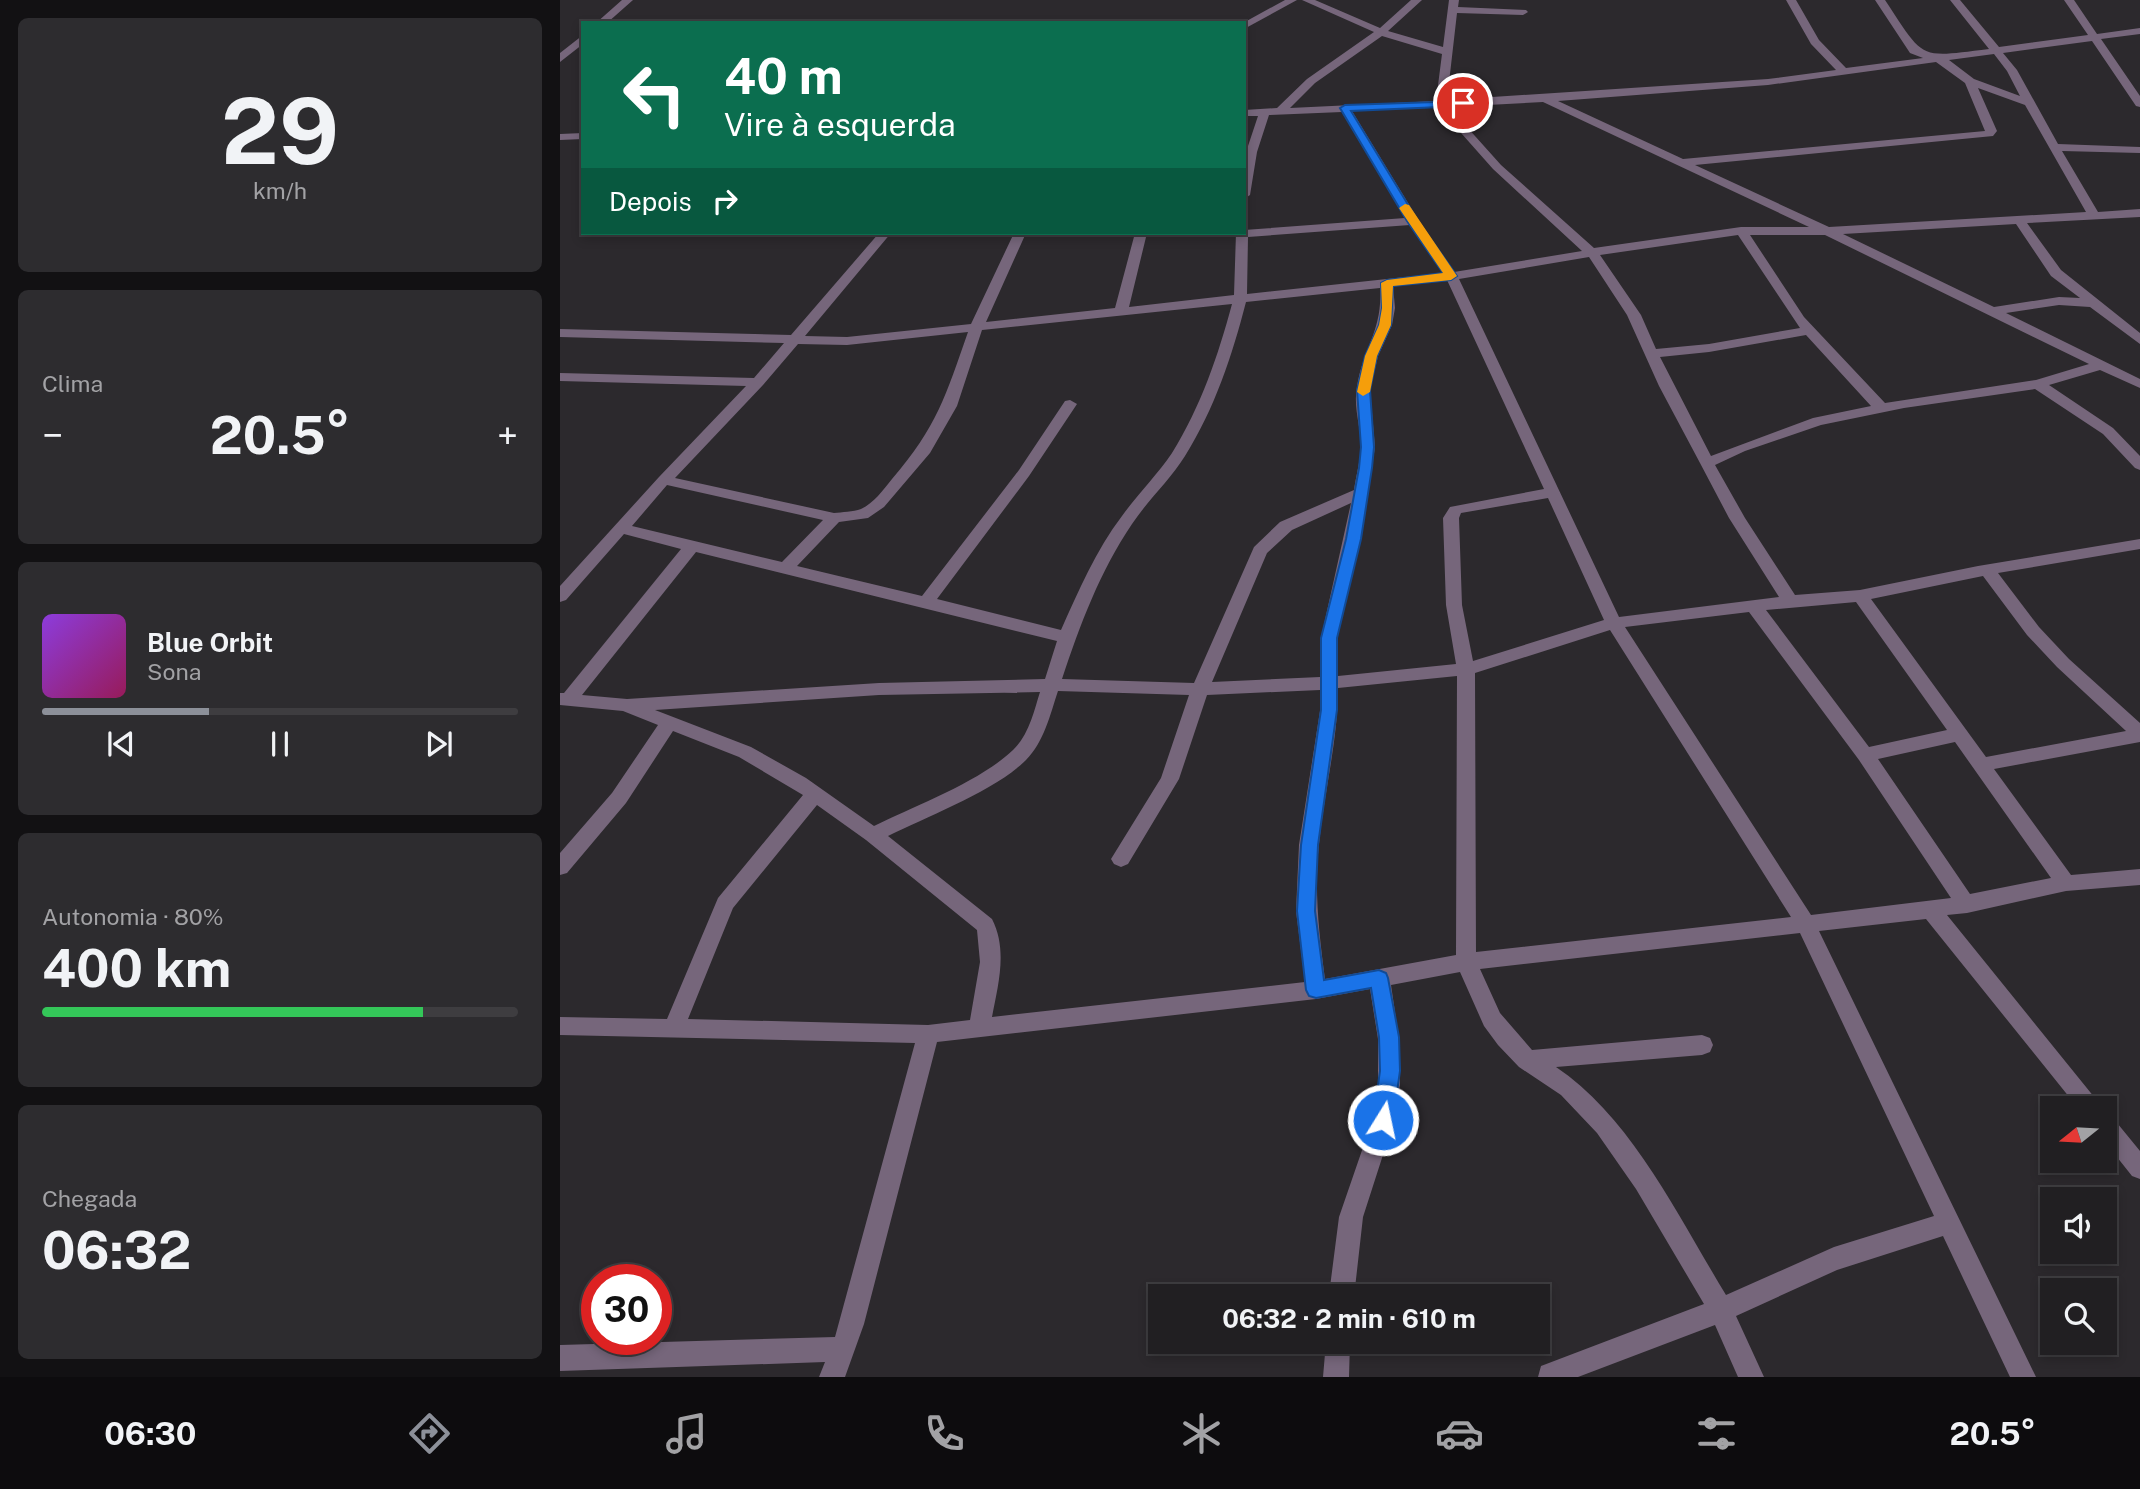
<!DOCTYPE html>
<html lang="pt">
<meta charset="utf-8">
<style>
body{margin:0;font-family:"Public Sans",sans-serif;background:#2d2c2f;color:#f1f3f6;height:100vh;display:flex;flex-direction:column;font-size:26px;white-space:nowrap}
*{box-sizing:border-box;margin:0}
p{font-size:23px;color:#a2a2a5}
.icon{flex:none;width:38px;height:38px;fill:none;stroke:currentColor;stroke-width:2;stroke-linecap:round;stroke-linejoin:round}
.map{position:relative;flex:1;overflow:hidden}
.side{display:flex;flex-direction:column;gap:18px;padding:18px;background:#121113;width:560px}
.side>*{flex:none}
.hud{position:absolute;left:21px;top:21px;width:665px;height:214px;border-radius:0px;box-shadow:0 4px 10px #0003,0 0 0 2px #3e3d40;background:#0b6e4f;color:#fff;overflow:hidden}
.needle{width:46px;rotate:252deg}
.tools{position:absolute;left:1480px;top:1096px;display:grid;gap:14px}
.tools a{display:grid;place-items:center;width:77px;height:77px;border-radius:0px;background:#211f22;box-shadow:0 4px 10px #0003,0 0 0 2px #3e3d40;font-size:35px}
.speed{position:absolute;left:21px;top:1264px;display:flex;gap:14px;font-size:35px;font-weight:700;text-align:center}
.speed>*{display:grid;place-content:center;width:91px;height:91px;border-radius:50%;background:#211f22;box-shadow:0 4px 10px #0003,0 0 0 2px #3e3d40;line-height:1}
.speed .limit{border:10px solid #d22;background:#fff;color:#111}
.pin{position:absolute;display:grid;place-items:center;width:60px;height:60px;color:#fff;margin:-30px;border:4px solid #fff;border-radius:50%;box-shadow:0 2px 7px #0007}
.me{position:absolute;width:77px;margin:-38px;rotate:10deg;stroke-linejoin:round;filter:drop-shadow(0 0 5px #0008)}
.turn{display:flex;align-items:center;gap:24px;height:147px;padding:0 28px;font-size:32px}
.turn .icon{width:91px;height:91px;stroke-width:2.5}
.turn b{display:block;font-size:49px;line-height:60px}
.then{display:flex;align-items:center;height:66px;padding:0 28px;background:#0003;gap:14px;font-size:26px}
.big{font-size:52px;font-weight:700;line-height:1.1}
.side .tile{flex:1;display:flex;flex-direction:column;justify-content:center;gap:10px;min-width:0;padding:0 24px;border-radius:10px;background:#2d2c2f}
.side .dial{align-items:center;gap:0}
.dial b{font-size:91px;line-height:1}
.song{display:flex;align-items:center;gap:21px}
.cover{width:84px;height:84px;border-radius:10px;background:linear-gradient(135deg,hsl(270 70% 55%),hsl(330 70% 35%))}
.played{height:7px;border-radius:4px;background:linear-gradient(90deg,#8c9099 35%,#3e3d40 35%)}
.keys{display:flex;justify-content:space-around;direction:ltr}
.heat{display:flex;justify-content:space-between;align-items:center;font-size:38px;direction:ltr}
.charge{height:10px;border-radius:5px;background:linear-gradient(90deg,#34c759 80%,#3e3d40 0)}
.trip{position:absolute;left:588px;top:1284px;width:402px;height:70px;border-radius:0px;background:#211f22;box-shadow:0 4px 10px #0003,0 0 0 2px #3e3d40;font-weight:700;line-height:70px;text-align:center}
.tabs{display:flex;height:112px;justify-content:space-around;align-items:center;background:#0d0c0e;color:#a2a2a5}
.tabs .icon{width:49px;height:49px}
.tabs .on{color:#8c9099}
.tabs b{font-size:32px;color:#f1f3f6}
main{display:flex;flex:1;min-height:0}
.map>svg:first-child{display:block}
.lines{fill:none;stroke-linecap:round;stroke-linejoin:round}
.minor{fill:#76667b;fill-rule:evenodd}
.route{fill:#1a73e8;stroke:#114b97;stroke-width:2}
.slow{fill:#f59e0b}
</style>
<main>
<section class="side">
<div class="tile dial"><b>29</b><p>km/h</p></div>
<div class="tile"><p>Clima</p>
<div class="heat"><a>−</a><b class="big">20.5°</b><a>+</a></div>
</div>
<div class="tile">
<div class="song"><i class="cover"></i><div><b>Blue Orbit</b><p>Sona</p></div></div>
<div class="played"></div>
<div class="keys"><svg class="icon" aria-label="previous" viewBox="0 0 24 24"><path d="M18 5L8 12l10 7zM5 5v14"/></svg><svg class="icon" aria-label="pause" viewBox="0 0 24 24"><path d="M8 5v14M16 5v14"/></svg><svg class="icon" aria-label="next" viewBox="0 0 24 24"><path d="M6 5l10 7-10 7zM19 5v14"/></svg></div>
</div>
<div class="tile"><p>Autonomia · 80%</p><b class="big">400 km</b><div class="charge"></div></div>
<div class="tile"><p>Chegada</p><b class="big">06:32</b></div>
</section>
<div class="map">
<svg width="1580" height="1377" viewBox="0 0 1580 1377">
<rect width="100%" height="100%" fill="#2c292d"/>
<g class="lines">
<path class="minor" d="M 62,0 L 73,0 L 47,23 L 36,23 Z
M 725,0 L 737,0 L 684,29 L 683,23 Z
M 742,0 L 755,0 L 820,28 L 851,0 L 862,0 L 828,31 L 883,47 L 889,0 L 899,0 L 898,7 L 966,10 L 968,12 L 963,15 L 897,13 L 887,100 L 1208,79 L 1276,70 L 1251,44 L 1226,0 L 1236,0 L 1259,40 L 1286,68 L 1363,58 L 1350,53 L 1315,0 L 1325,0 C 1365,60 1357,58 1429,49 L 1390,0 L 1400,0 L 1439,47 L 1528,35 L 1504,0 L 1514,0 L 1537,34 L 1580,28 L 1580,34 L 1541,39 L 1580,96 L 1580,107 L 1576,106 L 1532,41 L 1443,53 L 1457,70 L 1498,144 L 1580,147 L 1580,153 L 1502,151 L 1538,212 L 1580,209 L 1580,217 L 1467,223 L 1501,270 L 1580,333 L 1580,344 L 1530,307 L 1499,305 L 1446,313 L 1580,379 L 1580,388 L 1540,370 L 1489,385 L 1553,428 L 1580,456 L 1580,470 L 1575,468 L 1543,434 L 1475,389 L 1344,408 L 1261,425 L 1185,451 L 1155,465 L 1185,518 L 1235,595 L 1300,590 L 1418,566 L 1580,539 L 1580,549 L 1438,573 L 1479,627 L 1509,659 L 1580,723 L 1580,742 L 1434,769 L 1511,875 L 1580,869 L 1580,885 L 1506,891 L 1407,913 L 1387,915 L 1543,1108 L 1518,1108 L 1366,919 L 1259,931 L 1476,1377 L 1450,1377 L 1383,1236 L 1277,1270 L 1176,1316 L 1204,1377 L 1178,1377 L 1155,1325 L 1018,1377 L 978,1377 L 981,1366 L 1144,1304 L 1076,1189 L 1037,1133 L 1001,1095 L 959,1067 L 938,1045 L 924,1026 L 900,972 L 831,985 L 839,1039 L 840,1085 L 831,1130 L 803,1217 L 794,1297 L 770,1297 L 770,1287 L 779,1217 L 809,1130 L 818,1085 L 818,1039 L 810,989 L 756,999 L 377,1042 L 304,1324 L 285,1377 L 259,1377 L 265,1362 L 0,1371 L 0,1345 L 275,1337 L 355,1043 L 0,1035 L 0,1017 L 107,1019 L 158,898 L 243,795 L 179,757 L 113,731 L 66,803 L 7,873 L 0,875 L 0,853 L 52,793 L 98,725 L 63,711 L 0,705 L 0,693 L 4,693 L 121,549 L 64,534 L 6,600 L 0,602 L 0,586 L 99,477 L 186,386 L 0,381 L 0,373 L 194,378 L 224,343 L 0,337 L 0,329 L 231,335 L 319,233 L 331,233 L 245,336 L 287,337 L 411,324 L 454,233 L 466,233 L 426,322 L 555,308 L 575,233 L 587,233 L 569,307 L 674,295 L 676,233 L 684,233 L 684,230 L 845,218 L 782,112 L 709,115 L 697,152 L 690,195 L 684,199 L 684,158 L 698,116 L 684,116 L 684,110 L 717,108 L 747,79 L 814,32 ZM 822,36 L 882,54 L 876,101 L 730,108 L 755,83 ZM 1434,54 L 1447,71 L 1460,96 L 1414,79 L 1389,60 ZM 1376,62 L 1405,83 L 1425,131 L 1123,159 L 998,101 L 1208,85 ZM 1418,88 L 1465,105 L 1526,212 L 1269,227 L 1135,165 L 1433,136 L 1437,131 ZM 983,102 L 1249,227 L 1181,227 L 1034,248 L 941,165 L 889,107 ZM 878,107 L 933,169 L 1022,251 L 894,272 L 859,221 L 792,111 ZM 1456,224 L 1491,276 L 1520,298 L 1499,297 L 1434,307 L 1283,234 ZM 850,225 L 883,273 L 687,294 L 688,237 ZM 1178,235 L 1240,328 L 1149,344 L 1096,349 L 1081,315 L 1040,255 ZM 1190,235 L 1265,235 L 1529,364 L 1476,380 L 1325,403 L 1244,317 ZM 1029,257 L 1067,315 L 1099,386 L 1140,463 L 1169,518 L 1219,597 L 1059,617 L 899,279 ZM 887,280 L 984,489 L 890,507 L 883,518 L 886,605 L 896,664 L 778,676 L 777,638 L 801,539 L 815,447 L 810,390 L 818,356 L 832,325 L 835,308 L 833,286 ZM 820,288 C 823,330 803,348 797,387 C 793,407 801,428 801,447 C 800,462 796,476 794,490 L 720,522 L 694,547 L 634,683 L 502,679 C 520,625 540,571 572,524 C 588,500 610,480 625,456 C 655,408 672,356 686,302 ZM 672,304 C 658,356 641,406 612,453 C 597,475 577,495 562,516 C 536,550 518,592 501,630 L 377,599 L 469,476 L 517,404 L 510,400 L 505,401 L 459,470 L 362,596 L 237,566 L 279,522 L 308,518 L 324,507 L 370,453 L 397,406 L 422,330 ZM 408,332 C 386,395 377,427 332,479 C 323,490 314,503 301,509 C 293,512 282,512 274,513 L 115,478 L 203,385 L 238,344 L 287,345 ZM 1246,335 L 1311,406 L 1253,418 L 1151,456 L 1100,357 L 1149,352 ZM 107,485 L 263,520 L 222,562 L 72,526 ZM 988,498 L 1044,620 L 913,661 L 902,605 L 899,518 L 901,513 ZM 791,503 L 761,638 L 760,677 L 652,682 L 707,553 L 732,530 ZM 136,552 L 497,641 L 485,679 L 319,683 L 67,699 L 22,695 ZM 1423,576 L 1467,635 L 1497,667 L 1566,731 L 1426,757 L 1311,599 ZM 1296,602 L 1387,730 L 1309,747 L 1206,610 ZM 1189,612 L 1299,760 L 1391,898 L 1251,915 L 1065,627 ZM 1050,630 L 1231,917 L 916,952 L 915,673 ZM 897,676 L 896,955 L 765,979 C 759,934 754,890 759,844 C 764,792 778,741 778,688 ZM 760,690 L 760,711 L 739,845 L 736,911 L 745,982 L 432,1017 C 438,985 448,950 432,919 L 328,836 C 368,816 435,791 466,760 C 484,742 490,715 498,691 L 629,695 L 601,778 L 551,859 L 554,864 L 561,867 L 568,864 L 619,779 L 647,695 ZM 480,692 C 474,711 469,735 453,750 C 421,781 355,806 314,826 L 246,778 L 191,747 L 95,710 L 319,695 ZM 1395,742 L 1491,878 L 1410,894 L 1318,759 ZM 257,805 L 306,840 L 417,930 L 420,962 L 410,1020 L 368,1025 L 128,1019 L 173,908 ZM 1240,933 L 1374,1216 L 1274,1247 L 1166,1295 C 1119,1218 1072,1118 996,1067 L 1142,1055 L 1150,1052 L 1153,1045 L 1150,1038 L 1142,1035 L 972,1050 L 940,1013 L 920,969 Z
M 23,35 L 23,44 L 0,62 L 0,53 Z
M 23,133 L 23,139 L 0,140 L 0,134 Z
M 1545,1115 L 1553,1118 L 1580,1151 L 1580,1179 L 1572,1176 L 1545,1142 Z
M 766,1342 L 790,1342 L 789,1377 L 763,1377 Z"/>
</g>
<path class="route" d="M 906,101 L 906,105 L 903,106 L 791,111 L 858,221 L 897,276 L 891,280 L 833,286 L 831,325 L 817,356 L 810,390 L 814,447 L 812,468 L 801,539 L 777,638 L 777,710 L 758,845 L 755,911 L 764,980 L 819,970 L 826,973 L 828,978 L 839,1037 L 840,1071 L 833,1120 L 830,1127 L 823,1130 L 815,1127 L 813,1120 L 820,1071 L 819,1037 L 811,988 L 756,998 L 749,996 L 746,990 L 737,911 L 741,845 L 761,710 L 761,638 L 786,539 L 799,468 L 801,447 L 797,390 L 805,356 L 819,325 L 822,308 L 821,283 L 827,280 L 883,273 L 847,221 L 780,108 L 785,105 Z"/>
<path class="slow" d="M 845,204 L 849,205 L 897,276 L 891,280 L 833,286 L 831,325 L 817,356 L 810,392 L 803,396 L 797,392 L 805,356 L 819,325 L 822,308 L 821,283 L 827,280 L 883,273 L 839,208 Z"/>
</svg>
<div class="tools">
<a><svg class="needle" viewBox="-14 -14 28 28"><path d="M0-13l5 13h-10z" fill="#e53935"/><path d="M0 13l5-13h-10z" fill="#a2a2a5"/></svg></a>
<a><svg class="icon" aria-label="sound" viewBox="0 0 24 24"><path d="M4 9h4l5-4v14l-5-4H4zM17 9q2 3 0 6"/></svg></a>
<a><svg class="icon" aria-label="search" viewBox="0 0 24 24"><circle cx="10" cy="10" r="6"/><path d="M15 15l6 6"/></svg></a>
</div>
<div class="speed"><div class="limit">30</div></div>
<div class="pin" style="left:903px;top:103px;background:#d93025"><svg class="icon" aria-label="arrive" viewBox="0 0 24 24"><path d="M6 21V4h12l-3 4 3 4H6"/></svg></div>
<svg class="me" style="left:823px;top:1120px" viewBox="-20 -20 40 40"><circle r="17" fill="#1a73e8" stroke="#fff" stroke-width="3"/><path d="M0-11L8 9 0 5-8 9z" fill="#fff"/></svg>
<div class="trip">06:32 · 2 min · 610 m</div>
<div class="hud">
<div class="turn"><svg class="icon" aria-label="left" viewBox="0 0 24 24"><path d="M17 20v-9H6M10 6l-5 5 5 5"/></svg><div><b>40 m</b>Vire à esquerda</div></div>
<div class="then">Depois<svg class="icon" aria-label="right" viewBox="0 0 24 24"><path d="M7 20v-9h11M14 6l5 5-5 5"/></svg></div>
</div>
</div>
</main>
<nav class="tabs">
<b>06:30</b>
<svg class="icon on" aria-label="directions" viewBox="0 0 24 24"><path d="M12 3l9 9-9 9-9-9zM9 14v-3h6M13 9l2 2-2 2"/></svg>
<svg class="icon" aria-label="music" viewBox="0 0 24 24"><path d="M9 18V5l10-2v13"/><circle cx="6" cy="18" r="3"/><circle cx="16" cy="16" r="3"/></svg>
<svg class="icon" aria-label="phone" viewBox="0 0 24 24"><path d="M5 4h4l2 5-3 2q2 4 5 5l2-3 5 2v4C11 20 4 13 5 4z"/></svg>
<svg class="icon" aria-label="climate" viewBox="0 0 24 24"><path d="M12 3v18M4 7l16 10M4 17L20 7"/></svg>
<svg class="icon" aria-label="car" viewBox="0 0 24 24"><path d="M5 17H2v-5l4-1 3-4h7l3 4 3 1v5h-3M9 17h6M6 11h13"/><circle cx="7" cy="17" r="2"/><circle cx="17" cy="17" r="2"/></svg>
<svg class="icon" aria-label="filters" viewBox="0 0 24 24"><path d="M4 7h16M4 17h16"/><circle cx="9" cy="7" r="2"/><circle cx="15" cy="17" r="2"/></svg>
<b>20.5°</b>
</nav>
